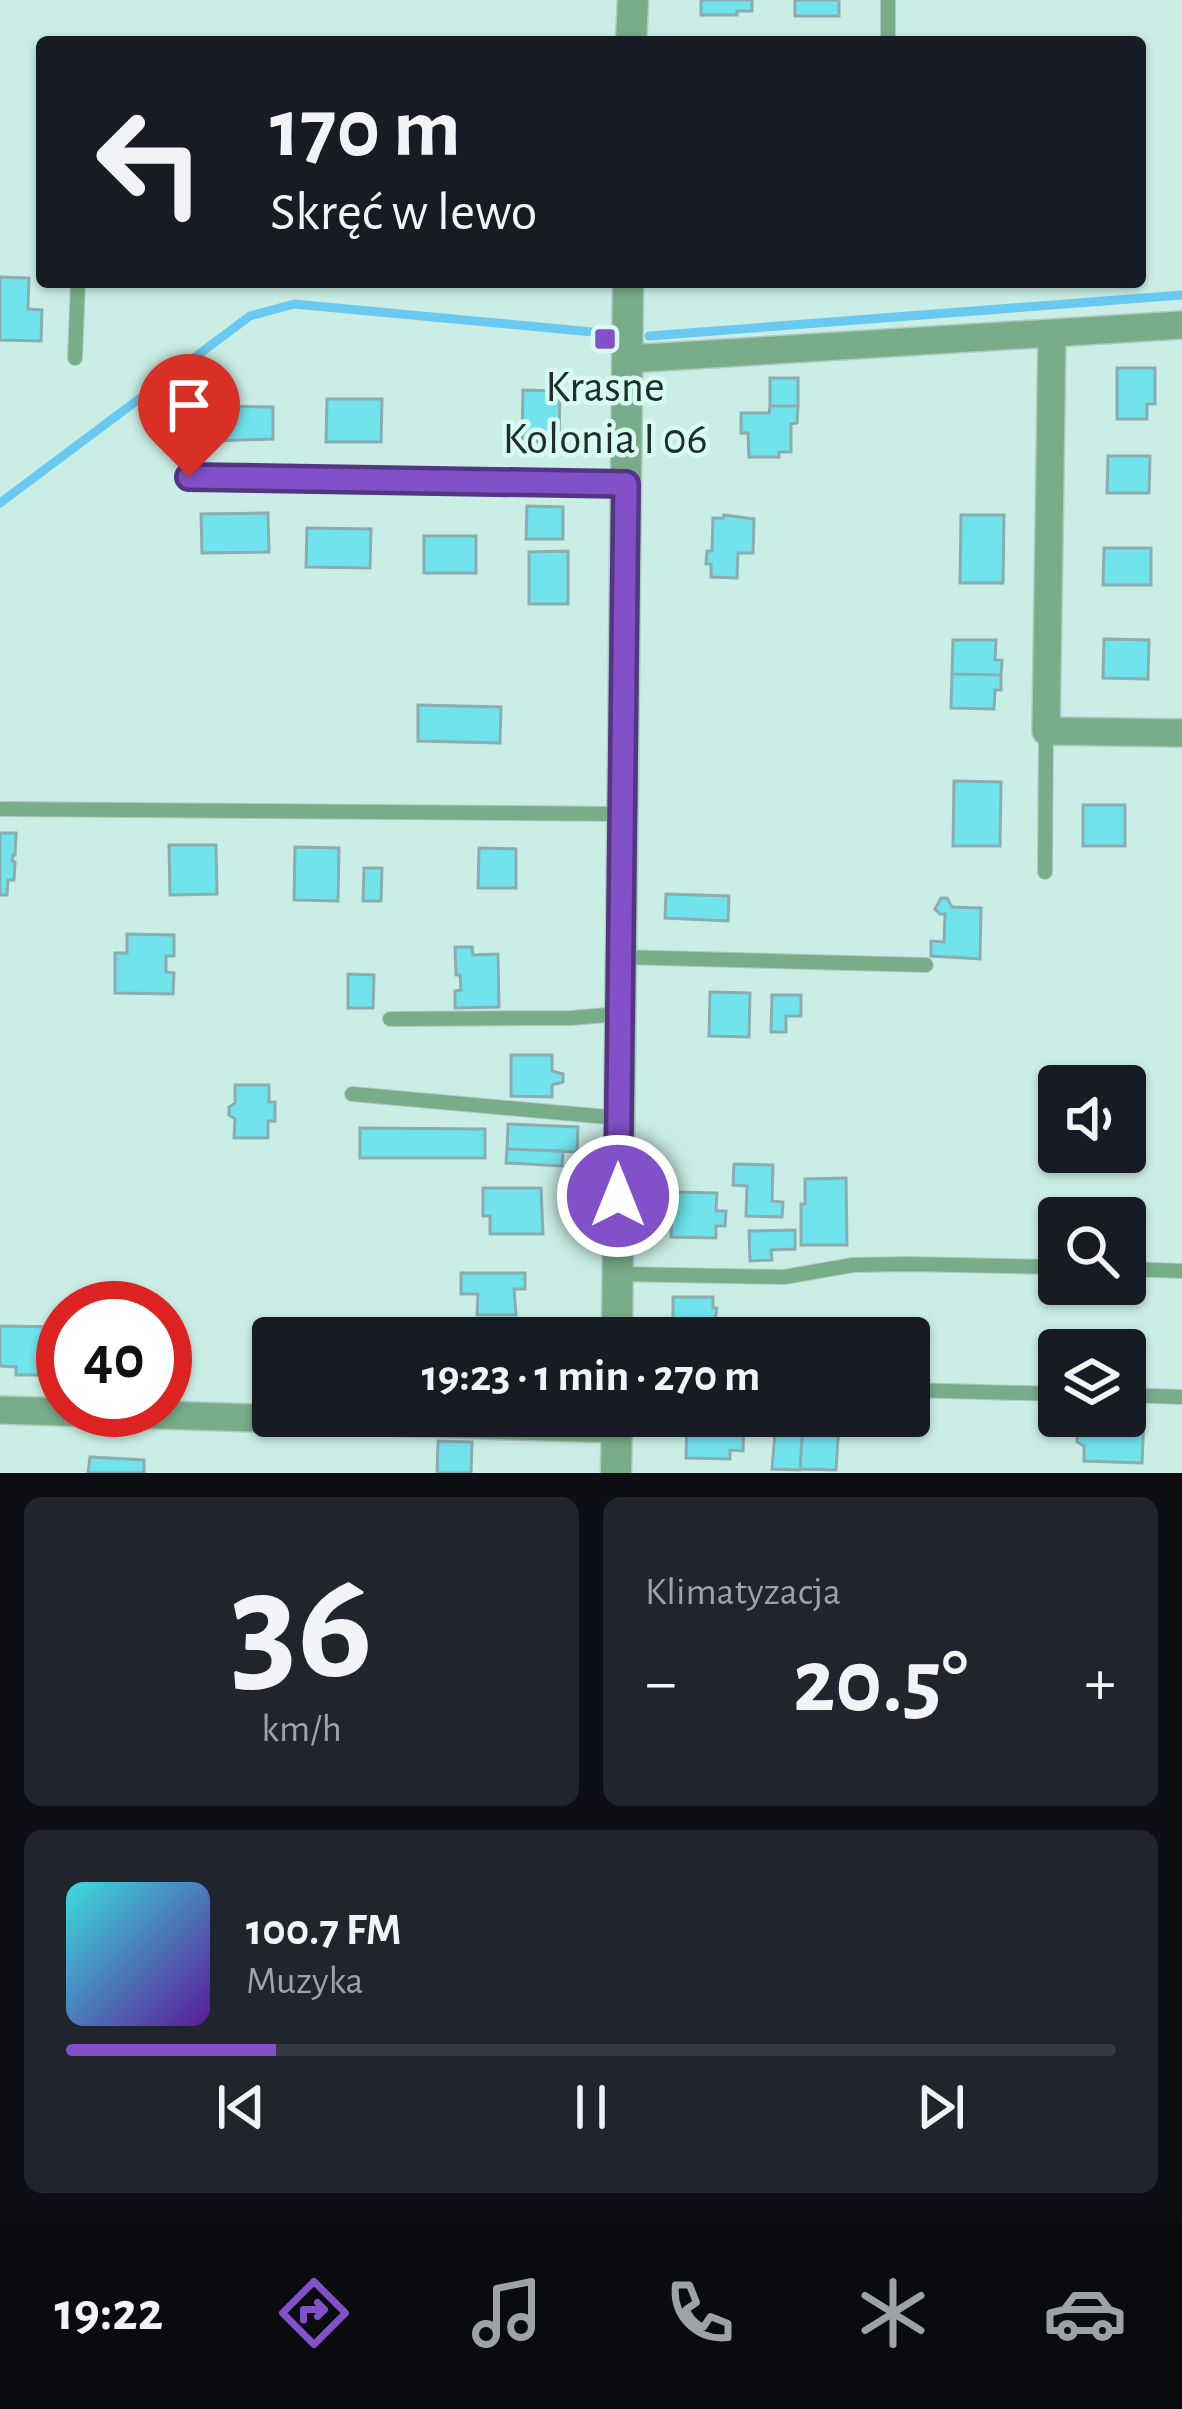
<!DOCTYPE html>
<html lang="pl">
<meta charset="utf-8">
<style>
body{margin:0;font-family:"Alegreya Sans",sans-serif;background:#20242c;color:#f1f3f6;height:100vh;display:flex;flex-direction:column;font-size:45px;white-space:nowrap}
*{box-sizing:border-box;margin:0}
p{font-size:39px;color:#9ea1a6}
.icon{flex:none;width:66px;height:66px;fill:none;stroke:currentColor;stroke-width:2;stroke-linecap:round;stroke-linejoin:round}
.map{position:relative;height:1473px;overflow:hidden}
.details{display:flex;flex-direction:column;gap:24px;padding:24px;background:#0d0f14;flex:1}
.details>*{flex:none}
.guide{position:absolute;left:36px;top:36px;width:1110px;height:252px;border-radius:12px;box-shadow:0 3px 9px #0004;background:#171b24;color:#f1f3f6;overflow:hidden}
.buttons{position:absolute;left:1038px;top:1065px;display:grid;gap:24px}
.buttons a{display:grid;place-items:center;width:108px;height:108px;border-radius:12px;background:#171b24;box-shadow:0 3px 9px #0004;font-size:60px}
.speed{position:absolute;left:36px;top:1281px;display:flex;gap:24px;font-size:60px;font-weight:700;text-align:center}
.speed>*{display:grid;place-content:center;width:156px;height:156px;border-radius:50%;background:#171b24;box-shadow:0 3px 9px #0004;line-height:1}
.speed .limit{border:18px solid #d22;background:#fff;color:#111}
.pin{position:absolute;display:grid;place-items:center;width:102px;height:102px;color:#fff;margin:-123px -51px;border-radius:50% 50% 50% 0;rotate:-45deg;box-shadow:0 0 12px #0007}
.pin .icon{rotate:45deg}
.me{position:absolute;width:132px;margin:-66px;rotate:0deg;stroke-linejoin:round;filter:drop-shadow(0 0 9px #0008)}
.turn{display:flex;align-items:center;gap:42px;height:252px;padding:0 36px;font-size:54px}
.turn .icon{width:156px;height:156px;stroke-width:2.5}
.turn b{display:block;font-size:84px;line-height:102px}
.big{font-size:90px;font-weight:700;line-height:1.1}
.details .card{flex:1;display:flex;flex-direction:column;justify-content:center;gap:18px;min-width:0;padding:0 42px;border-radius:18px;background:#20242c}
.details .dial{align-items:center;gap:0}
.dial b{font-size:156px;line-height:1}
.song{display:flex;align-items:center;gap:36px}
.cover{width:144px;height:144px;border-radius:18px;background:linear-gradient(135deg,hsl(180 70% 55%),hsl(270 70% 35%))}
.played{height:12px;border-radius:6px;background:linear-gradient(90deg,#8251c9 20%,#363941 20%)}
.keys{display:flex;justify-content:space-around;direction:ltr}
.heat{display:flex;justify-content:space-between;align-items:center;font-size:66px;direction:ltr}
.details .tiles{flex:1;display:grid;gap:24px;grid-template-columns:1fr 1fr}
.card:last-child{grid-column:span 2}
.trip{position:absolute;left:252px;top:1317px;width:678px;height:120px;border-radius:12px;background:#171b24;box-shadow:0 3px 9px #0004;font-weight:700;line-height:120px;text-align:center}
.tab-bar{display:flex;height:192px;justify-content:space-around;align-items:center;background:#090b0e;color:#9ea1a6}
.tab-bar .icon{width:84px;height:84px}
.tab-bar .active{color:#8251c9}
.tab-bar b{font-size:54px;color:#f1f3f6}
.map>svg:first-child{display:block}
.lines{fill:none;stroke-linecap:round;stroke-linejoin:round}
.stream{stroke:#6ac9f0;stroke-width:9}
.building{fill:#70e3ed;stroke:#89adb0;stroke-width:3}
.service-casing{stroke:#abcbc3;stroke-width:16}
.minor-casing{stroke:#abcbc3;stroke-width:30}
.tertiary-casing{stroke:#abcbc3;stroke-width:33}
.service{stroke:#79ac89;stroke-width:14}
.minor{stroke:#79ac89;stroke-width:27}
.tertiary{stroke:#79ac89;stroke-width:30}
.route-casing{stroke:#543583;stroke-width:30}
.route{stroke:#8251c9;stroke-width:21}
.poi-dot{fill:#8251c9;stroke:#d7fbf2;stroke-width:4.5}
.labels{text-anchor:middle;stroke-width:9;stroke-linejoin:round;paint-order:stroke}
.poi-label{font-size:45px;fill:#202e2a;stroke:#d7fbf2}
</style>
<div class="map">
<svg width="1182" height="1473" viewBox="0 0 1182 1473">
<rect width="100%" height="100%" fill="#caeee5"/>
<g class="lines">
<path class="stream" d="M 649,336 L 1182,295
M 0,503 L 250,316 L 294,304 L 603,333"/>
</g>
<path class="building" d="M 701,0 L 752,0 L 752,11 L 737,11 L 737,15 L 701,15 Z
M 795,0 L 839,0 L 839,16 L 795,16 Z
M 0,277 L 29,278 L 28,309 L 42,310 L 41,341 L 0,340 Z
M 1117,368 L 1155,368 L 1155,404 L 1147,404 L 1147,419 L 1117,419 Z
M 770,378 L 798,378 L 798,406 L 770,406 Z
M 523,390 L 560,391 L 559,442 L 522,441 Z
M 327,399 L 382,399 L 381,442 L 326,442 Z
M 214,406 L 273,407 L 273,439 L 214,441 Z
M 770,406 L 798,406 L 797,423 L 791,424 L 791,452 L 779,452 L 779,457 L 749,457 L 748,433 L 741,433 L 741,413 L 769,413 Z
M 1108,456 L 1150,456 L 1149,493 L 1107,493 Z
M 527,506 L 563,507 L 563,539 L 526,539 Z
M 268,513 L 269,552 L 202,553 L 201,514 Z
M 724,515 L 754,519 L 753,553 L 738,553 L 737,578 L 711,577 L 711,564 L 706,564 L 707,551 L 712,551 L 713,518 L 723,518 Z
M 961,515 L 1004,515 L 1003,583 L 960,583 Z
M 307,528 L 371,529 L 370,568 L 306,567 Z
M 424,536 L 476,536 L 476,573 L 424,573 Z
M 1104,548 L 1151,548 L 1151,585 L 1103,585 Z
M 568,551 L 568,604 L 529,604 L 529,552 Z
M 1104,639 L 1149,640 L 1148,679 L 1103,678 Z
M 953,640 L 996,640 L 995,660 L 1002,660 L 1001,675 L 952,674 Z
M 952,674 L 1001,675 L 1001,690 L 995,690 L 994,709 L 951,708 Z
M 418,705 L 501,707 L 500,743 L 418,741 Z
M 954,781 L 1001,782 L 1000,846 L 953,846 Z
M 1083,805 L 1125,805 L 1125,846 L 1083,846 Z
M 0,833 L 16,833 L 15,855 L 13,855 L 12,861 L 15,862 L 14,880 L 8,880 L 7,895 L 0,895 Z
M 169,845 L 216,845 L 217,894 L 170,895 Z
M 295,847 L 339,848 L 338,901 L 294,900 Z
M 479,848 L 516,849 L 516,888 L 478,888 Z
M 364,868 L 382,868 L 381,901 L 363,901 Z
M 666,894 L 729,896 L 728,921 L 665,918 Z
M 941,898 L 947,898 L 952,907 L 981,908 L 980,959 L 931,956 L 931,941 L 944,942 L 945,914 L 940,914 L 935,909 Z
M 127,934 L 174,935 L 174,956 L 166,956 L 166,972 L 174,973 L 173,994 L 115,993 L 115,953 L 127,953 Z
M 455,947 L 472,947 L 473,955 L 498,954 L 499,1007 L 455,1008 L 455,991 L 461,990 L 460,975 L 456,975 Z
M 348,974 L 374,975 L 373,1008 L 348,1008 Z
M 710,992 L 750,993 L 749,1037 L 709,1036 Z
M 772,995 L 801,995 L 801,1016 L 786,1016 L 786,1032 L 771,1032 Z
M 511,1055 L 552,1055 L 552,1071 L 563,1074 L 563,1082 L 552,1085 L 552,1097 L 511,1096 Z
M 235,1085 L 269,1085 L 269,1102 L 275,1102 L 275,1121 L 268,1121 L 268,1138 L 234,1138 L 235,1119 L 229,1115 L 229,1107 L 235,1103 Z
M 508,1124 L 578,1127 L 577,1152 L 507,1149 Z
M 360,1128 L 485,1129 L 485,1158 L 360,1158 Z
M 507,1149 L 563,1151 L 562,1166 L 506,1163 Z
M 734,1164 L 773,1165 L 772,1201 L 783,1202 L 782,1217 L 746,1216 L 747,1186 L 733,1185 Z
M 846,1178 L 847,1245 L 801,1245 L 801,1204 L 805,1204 L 805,1179 Z
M 483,1188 L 541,1188 L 543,1234 L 490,1234 L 490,1216 L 483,1216 Z
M 672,1192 L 717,1193 L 716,1211 L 726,1211 L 725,1226 L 716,1226 L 716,1238 L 671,1237 Z
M 795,1230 L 795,1249 L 771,1250 L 772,1260 L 750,1261 L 749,1231 Z
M 461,1273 L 525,1273 L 525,1289 L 514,1289 L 516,1315 L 477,1315 L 478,1294 L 461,1294 Z
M 673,1297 L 713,1297 L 713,1308 L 717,1308 L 713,1332 L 673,1332 Z
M 165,1325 L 174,1325 L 174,1339 L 179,1339 L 179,1378 L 165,1378 Z
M 0,1326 L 63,1327 L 63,1367 L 46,1367 L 46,1375 L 16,1375 L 16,1367 L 0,1366 Z
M 687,1416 L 744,1416 L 743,1451 L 730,1450 L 730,1459 L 686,1458 Z
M 1085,1416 L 1144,1417 L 1142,1463 L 1084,1461 L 1084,1446 L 1077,1442 L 1077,1435 L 1085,1430 Z
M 776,1420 L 803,1422 L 800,1470 L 772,1469 Z
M 803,1422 L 839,1424 L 836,1470 L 800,1469 Z
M 438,1441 L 472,1442 L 471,1473 L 437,1473 Z
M 90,1457 L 144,1460 L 144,1473 L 88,1473 Z"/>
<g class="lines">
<g class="service-casing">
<path id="service" d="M 888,42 L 888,0
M 75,358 L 78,282
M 189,477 L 626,484
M 0,809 L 621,814
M 1045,872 L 1046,731
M 620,957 L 926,965
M 390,1019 L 571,1018 L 619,1014
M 352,1094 L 619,1118
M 1125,1269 L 1182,1271
M 618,1274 L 784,1277 L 853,1265 L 908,1264 L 1059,1267
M 909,1390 L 1059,1394
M 1125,1395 L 1182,1397"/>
</g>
<g class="minor-casing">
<path id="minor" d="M 1052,334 L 1046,731 L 1182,733
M 628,359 L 1182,325
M 0,1410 L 617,1429"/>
</g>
<g class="tertiary-casing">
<path id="tertiary" d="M 631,42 L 633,0
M 617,1338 L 628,282
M 616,1473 L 617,1416"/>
</g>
<use href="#service" class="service"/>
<use href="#minor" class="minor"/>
<use href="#tertiary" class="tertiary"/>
</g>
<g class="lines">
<g class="route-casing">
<path id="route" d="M 189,477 L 626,484 L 618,1196"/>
</g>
<use href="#route" class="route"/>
</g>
<rect class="poi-dot" x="593" y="327" width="24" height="24" rx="6"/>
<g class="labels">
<g class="poi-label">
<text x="605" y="401">Krasne<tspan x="605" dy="52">Kolonia I 06</tspan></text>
</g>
</g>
</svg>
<div class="buttons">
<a><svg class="icon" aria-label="sound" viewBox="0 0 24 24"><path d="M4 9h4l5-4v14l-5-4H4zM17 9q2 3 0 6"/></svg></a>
<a><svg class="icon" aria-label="search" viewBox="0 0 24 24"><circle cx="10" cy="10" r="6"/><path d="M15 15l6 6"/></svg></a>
<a><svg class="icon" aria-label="layers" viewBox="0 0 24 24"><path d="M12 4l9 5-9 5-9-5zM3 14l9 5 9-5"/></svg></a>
</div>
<div class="speed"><div class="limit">40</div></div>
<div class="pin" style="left:189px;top:477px;background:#d93025"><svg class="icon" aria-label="arrive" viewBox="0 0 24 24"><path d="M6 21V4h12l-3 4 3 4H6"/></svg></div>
<svg class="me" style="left:618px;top:1196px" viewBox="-20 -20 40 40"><circle r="17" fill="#8251c9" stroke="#fff" stroke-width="3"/><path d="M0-11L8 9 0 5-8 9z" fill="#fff"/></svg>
<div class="trip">19:23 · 1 min · 270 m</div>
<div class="guide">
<div class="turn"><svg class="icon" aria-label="left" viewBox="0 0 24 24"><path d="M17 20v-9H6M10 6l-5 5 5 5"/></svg><div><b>170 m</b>Skręć w lewo</div></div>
</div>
</div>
<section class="details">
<div class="tiles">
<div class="card dial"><b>36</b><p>km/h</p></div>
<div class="card"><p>Klimatyzacja</p>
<div class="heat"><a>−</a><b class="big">20.5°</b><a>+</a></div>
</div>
<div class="card">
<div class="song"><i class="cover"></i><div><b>100.7 FM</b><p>Muzyka</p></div></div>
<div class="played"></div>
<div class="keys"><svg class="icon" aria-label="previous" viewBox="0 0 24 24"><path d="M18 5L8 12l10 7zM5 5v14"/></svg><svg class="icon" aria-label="pause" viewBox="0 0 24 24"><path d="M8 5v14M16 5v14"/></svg><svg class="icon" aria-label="next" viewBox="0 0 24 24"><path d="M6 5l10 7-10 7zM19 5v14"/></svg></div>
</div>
</div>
</section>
<nav class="tab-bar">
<b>19:22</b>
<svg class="icon active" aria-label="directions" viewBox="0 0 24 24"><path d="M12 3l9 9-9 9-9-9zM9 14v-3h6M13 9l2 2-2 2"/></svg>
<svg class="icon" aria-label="music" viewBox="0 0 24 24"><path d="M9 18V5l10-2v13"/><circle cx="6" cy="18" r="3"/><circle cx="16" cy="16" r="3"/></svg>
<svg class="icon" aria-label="phone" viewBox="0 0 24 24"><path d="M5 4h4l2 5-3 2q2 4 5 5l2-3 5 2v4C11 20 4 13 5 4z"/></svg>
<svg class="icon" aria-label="climate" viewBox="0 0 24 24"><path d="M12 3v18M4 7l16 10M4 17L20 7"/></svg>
<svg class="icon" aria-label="car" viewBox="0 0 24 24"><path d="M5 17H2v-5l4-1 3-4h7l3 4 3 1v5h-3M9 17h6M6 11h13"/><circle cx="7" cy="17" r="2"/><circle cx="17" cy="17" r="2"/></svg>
</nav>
